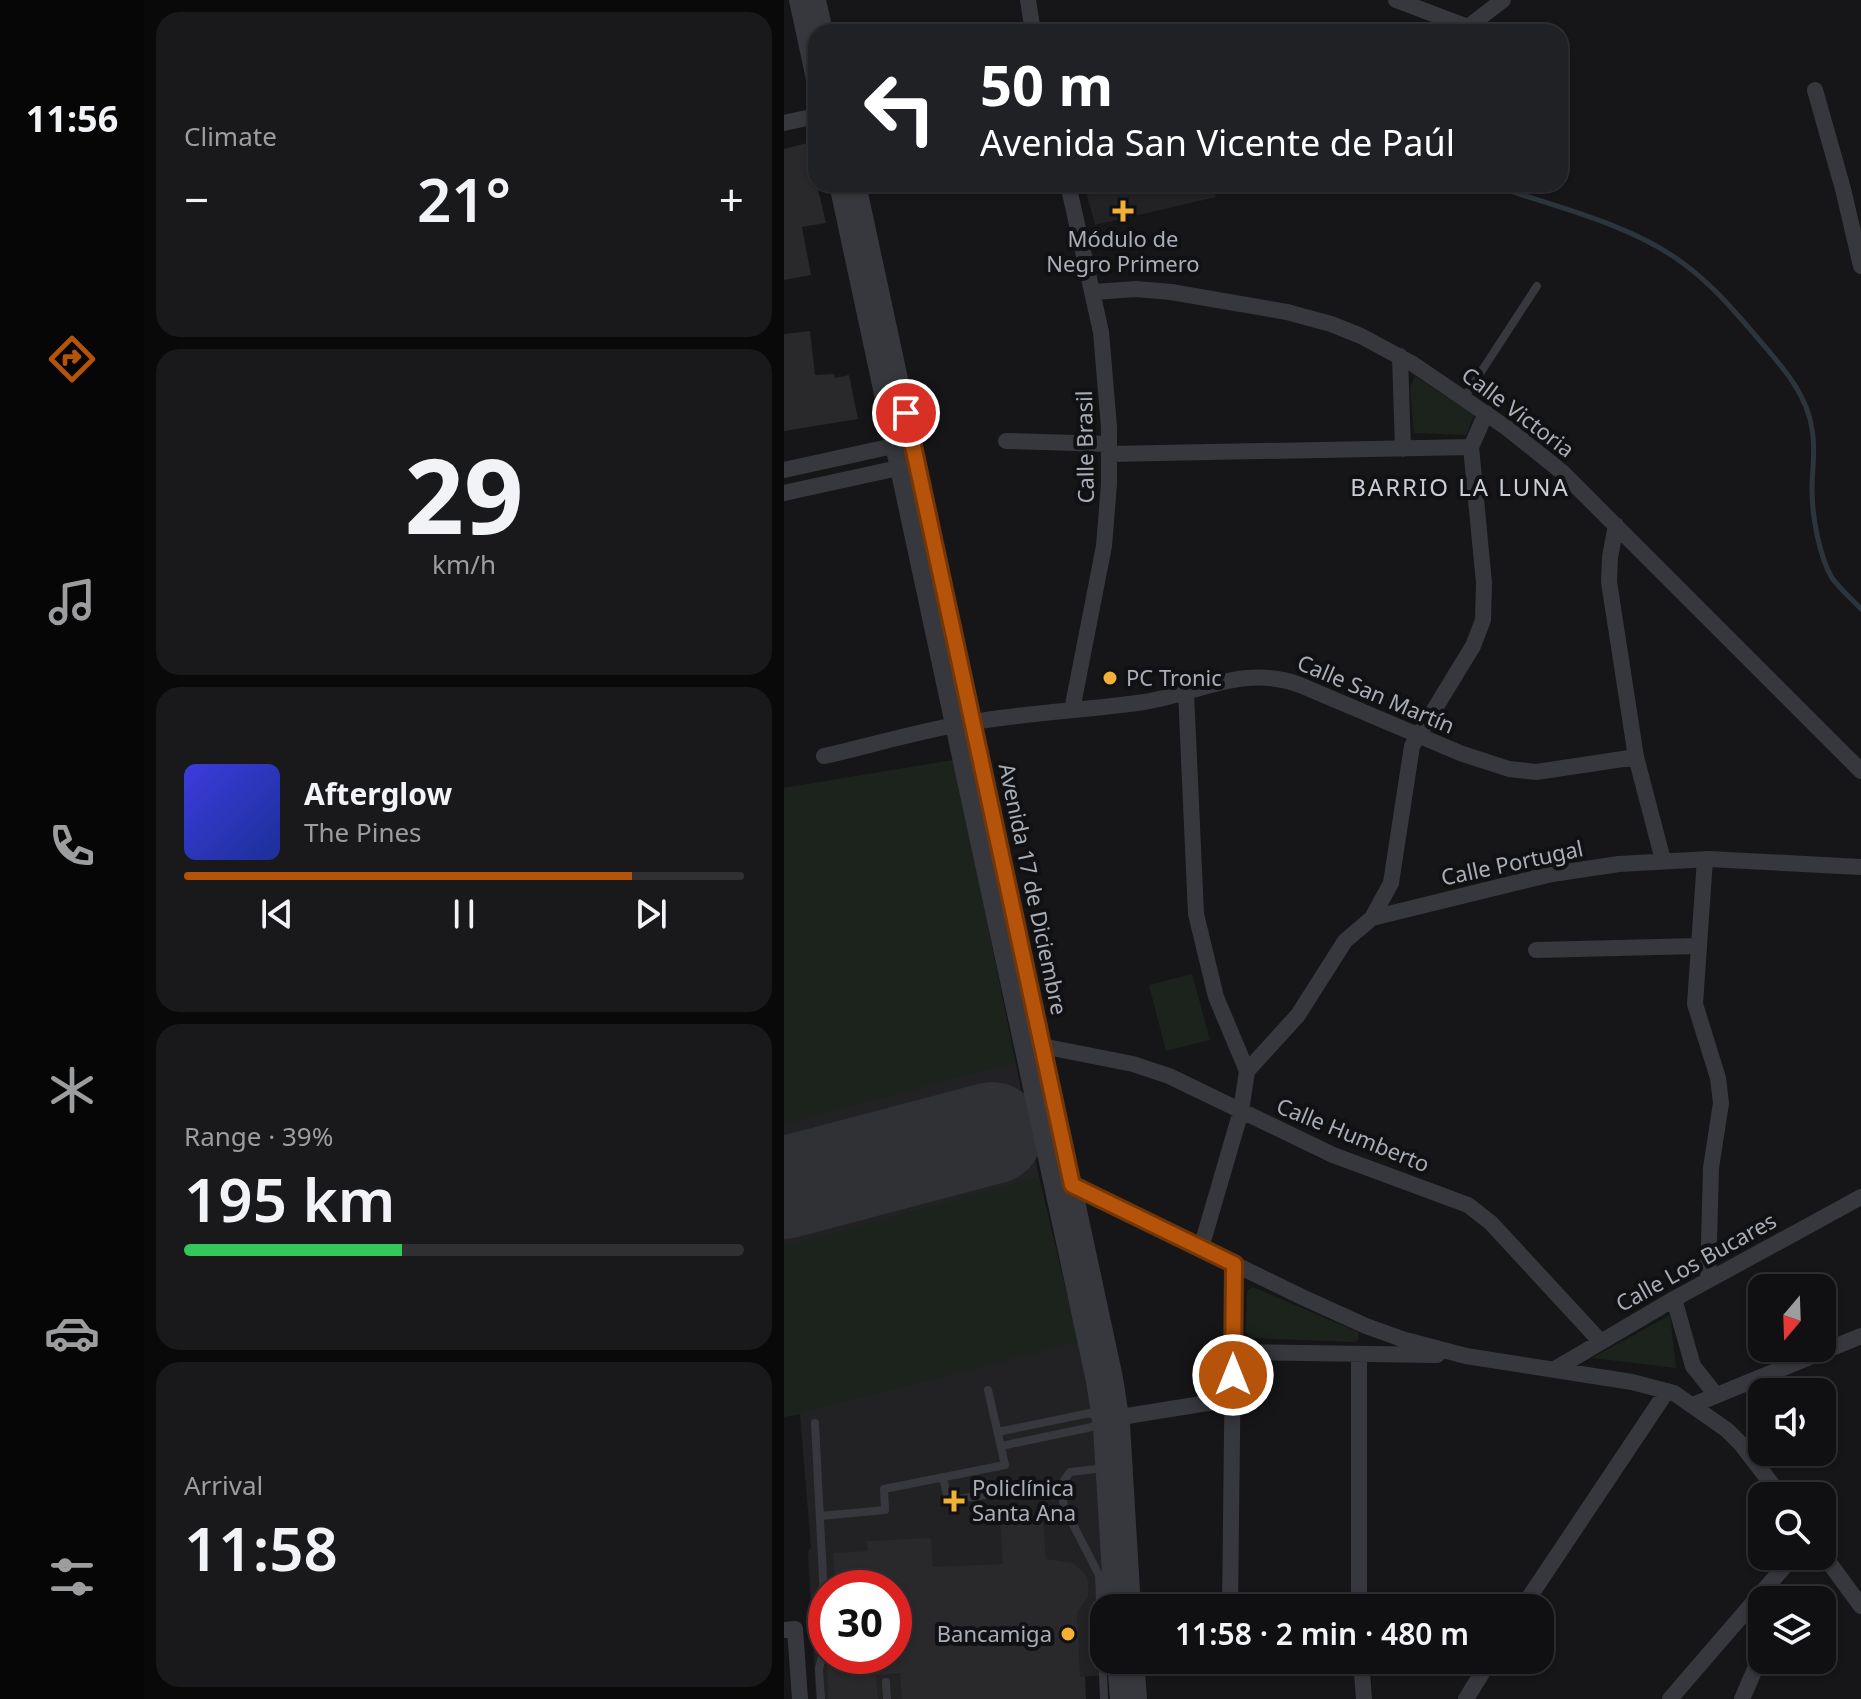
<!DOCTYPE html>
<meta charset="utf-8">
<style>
body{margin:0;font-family:"Noto Sans",sans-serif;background:#19191b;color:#f1f3f6;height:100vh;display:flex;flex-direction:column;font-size:30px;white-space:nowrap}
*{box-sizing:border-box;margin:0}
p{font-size:26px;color:#9c9d9f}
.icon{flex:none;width:44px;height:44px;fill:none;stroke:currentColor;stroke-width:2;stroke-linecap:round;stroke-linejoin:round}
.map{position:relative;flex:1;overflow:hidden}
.details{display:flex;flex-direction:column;gap:12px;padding:12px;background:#09090a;width:640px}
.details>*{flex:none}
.guide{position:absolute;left:24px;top:24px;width:760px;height:168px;border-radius:24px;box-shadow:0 2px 6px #0004,0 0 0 2px #303032;background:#202124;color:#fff;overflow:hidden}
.needle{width:52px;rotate:199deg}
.controls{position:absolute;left:964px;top:1274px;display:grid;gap:16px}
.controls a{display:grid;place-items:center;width:88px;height:88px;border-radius:16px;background:#101012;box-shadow:0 2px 6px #0004,0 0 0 2px #303032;font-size:40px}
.speed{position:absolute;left:24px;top:1570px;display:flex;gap:16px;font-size:40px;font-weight:700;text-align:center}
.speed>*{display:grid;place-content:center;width:104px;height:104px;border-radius:50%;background:#101012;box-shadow:0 2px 6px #0004,0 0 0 2px #303032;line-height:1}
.speed .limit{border:12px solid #d22;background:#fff;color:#111}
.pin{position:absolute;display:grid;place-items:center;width:68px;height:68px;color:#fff;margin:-34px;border:4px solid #fff;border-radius:50%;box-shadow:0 2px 8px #0007}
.me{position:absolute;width:88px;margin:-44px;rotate:0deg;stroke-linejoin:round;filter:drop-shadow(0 0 6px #0008)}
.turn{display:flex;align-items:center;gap:28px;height:168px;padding:0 40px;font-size:36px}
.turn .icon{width:104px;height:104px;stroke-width:2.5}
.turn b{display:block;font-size:56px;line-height:68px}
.big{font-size:60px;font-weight:600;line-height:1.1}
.details .card{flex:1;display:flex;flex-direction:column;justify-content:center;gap:12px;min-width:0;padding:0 28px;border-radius:24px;background:#19191b}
.details .dial{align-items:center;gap:0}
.dial b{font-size:104px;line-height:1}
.song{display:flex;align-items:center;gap:24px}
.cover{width:96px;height:96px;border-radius:12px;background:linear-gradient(135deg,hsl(240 70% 55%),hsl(230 70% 35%))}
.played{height:8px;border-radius:4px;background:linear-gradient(90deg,#b45309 80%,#303032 80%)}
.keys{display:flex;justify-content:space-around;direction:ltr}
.heat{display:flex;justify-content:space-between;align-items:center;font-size:44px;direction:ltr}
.charge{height:12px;border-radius:6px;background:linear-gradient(90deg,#34c759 39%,#303032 0)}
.trip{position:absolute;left:306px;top:1594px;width:464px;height:80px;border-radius:24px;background:#101012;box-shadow:0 2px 6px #0004,0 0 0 2px #303032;font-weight:600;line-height:80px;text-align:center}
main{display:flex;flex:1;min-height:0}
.menu{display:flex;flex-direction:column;width:144px;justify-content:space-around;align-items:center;background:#060607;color:#9c9d9f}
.menu .icon{width:56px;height:56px}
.menu .current{color:#b45309}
.menu b{font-size:36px;color:#f1f3f6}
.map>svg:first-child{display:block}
.built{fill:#222225;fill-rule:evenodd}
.green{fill:#1c231d}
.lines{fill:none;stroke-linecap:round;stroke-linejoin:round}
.stream{stroke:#2c353c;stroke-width:5}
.runway{stroke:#303135;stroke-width:102}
.building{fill:#29292c}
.service{stroke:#37383d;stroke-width:8}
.minor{stroke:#37383d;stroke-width:16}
.tertiary{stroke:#37383d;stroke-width:20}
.route-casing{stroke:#753606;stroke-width:20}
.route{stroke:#b45309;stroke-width:14}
.poi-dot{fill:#f2b134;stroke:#111113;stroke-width:3}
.labels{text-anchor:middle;stroke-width:8;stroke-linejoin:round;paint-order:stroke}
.poi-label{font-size:22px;fill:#a8adb8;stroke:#111113;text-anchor:start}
.street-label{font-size:22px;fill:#a8adb8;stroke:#111113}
.neighbourhood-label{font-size:24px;letter-spacing:2px;fill:#c9ccd4;stroke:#111113}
</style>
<main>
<nav class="menu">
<b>11:56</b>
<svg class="icon current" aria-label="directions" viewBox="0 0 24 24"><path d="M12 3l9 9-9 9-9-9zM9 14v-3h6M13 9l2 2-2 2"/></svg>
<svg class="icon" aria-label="music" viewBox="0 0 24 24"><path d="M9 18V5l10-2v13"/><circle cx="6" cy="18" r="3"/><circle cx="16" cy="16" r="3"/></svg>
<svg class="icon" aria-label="phone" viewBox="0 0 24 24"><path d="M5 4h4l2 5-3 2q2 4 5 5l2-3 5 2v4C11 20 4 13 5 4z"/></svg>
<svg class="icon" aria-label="climate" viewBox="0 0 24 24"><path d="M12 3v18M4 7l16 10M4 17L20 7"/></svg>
<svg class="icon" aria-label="car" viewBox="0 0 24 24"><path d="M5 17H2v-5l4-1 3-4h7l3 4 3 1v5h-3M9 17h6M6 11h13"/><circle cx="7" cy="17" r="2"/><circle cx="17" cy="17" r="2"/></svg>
<svg class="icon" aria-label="filters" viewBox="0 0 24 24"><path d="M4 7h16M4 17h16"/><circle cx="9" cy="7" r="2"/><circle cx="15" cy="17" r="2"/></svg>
</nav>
<section class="details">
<div class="card"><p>Climate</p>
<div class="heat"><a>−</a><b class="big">21°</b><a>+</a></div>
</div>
<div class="card dial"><b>29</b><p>km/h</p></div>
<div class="card">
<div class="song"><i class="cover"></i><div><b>Afterglow</b><p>The Pines</p></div></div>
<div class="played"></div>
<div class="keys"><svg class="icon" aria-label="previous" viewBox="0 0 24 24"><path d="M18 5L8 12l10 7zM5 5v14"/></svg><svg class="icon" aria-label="pause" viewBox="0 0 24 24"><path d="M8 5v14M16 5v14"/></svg><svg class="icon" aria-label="next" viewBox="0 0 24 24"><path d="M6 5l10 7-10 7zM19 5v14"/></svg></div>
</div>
<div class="card"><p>Range · 39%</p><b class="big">195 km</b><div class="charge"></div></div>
<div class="card"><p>Arrival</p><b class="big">11:58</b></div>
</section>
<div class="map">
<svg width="1077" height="1699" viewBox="0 0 1077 1699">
<rect width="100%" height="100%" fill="#161618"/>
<path class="built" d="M 300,184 L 429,184 L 432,197 L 311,225 Z
M 170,760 L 255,1177 L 310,1410 L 320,1608 L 320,1660 L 328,1660 L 329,1675 L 215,1681 L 205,1699 L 32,1699 L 24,1552 L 27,1548 L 16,1414 L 0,1417 L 0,788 ZM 42,1588 L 110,1588 L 110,1656 L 42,1656 Z"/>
<path class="green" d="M 631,376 L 690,415 L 682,435 L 630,433 L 626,388 Z
M 170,760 L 231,1062 L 0,1124 L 0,788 Z
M 408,974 L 426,1040 L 382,1051 L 365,985 Z
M 255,1177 L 294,1342 L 0,1417 L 0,1246 Z
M 469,1287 L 574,1332 L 575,1339 L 570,1342 L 467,1338 L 462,1332 L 463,1295 L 464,1290 Z
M 886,1315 L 892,1368 L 808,1358 Z"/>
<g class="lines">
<path class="stream" d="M 704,184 C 766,205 848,224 900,264 C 930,286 953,314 977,342 C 999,368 1023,394 1028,429 C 1032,450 1028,469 1028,490 C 1028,515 1035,556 1048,578 C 1056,589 1068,599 1077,609"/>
<path class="runway" d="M 0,1188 L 208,1133"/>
</g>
<path class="building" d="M 23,143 L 42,223 L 18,227 L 27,275 L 0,280 L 0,149 Z
M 26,331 L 31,375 L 50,374 L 51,378 L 65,375 L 74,419 L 0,431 L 0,334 Z
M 259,1517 L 262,1559 L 289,1563 L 301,1574 L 304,1581 L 304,1597 L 293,1613 L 296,1677 L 301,1676 L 302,1699 L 118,1699 L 116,1673 L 92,1675 L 94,1699 L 44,1699 L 43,1664 L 56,1663 L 56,1656 L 110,1656 L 110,1588 L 52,1588 L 49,1553 L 84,1551 L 83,1541 L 147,1538 L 149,1567 L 219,1564 L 216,1520 Z"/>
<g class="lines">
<path class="service" d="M 680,398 L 753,286
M 31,1423 L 42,1636
M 214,1432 L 306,1413 L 318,1420 L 308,1427 L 217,1446
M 159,1477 L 164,1500 L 277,1485
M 36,1516 L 101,1510 L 100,1489 L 221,1465 L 204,1390
M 102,1682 L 103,1699
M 37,1699 L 35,1669 L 42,1639
M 320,1699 L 315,1575 L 280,1507 L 277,1485 L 286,1472 L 321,1468"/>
<path class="minor" d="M 244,0 L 249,32
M 612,0 L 684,27 L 719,0
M 1031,90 L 1059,189 L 1077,266
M 0,123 L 32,116
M 284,184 L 317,332 L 325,427 L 325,484 L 320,546 L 288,710
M 310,292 L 352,289 L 387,292 L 503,312 L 547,324 L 577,336 L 629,364 L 723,428 L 778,472 L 1077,771
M 616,356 L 619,449
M 222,441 L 325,444
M 325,454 L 687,447
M 0,470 L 123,443
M 0,493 L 128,465
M 832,525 L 826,557 L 825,582 L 852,757 L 879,860
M 402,692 L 412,914 L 432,997 L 463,1071 L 457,1111 L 417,1248
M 40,756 C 84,746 128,733 172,725 C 234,713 298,711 360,702 C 415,693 460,664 516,685 L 676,753 L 725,769 L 752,772 L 852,757
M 921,859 L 911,1004 L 934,1078 L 937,1103 L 927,1168 L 924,1279
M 588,918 L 607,883 L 628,746 L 689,646 L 699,620 L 700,583 L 687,447 L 702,413
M 752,950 L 914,946
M 258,1046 L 349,1064 L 385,1076 L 549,1155 L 684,1205 L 707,1223 L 816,1341
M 463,1071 L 514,1015 L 561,941 L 588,918 L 768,874 L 835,864 L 925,859 L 1077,867
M 288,1185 L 518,1297 L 582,1326 L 618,1339 L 682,1356 L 848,1382 L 890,1393 L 943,1430 L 957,1444 L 997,1496
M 890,1299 L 909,1366 L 932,1395
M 449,1352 L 653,1355
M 771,1369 L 890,1299 L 1077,1197
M 909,1405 L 1077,1336
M 324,1419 L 449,1399
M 1038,1553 L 1077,1606
M 446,1608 L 450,1264
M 575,1608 L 575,1354
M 738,1608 L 883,1391
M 0,1630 L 11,1629 L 16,1699
M 577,1660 L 580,1699
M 682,1699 L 706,1660
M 886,1699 L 1006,1560
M 958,1699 L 971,1669 L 978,1642"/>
<path class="tertiary" d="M 15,0 L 32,79
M 32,0 L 39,32
M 55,184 L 312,1381 L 319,1426 L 330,1608
M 72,184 L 329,1378 L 336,1424 L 347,1608
M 333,1660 L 336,1699
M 350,1660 L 353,1699"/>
</g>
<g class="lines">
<g class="route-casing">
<path id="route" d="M 122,413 L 288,1185 L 450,1264 L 449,1375"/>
</g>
<use href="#route" class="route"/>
</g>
<g class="poi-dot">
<path d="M335 199h8v8h8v8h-8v8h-8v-8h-8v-8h8z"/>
<circle cx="326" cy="678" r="8"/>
<path d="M166 1489h8v8h8v8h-8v8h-8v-8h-8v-8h8z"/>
<circle cx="284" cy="1634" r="8"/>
</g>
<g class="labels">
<g class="poi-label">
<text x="339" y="247" text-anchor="middle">Módulo de<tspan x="339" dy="25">Negro Primero</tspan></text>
<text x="342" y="686">PC Tronic</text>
<text x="188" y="1496">Policlínica<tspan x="188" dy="25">Santa Ana</tspan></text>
<text x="268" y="1642" text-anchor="end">Bancamiga</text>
</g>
<g class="street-label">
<text transform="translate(734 412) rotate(37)" y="8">Calle Victoria</text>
<text transform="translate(301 447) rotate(-91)" y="8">Calle Brasil</text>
<text transform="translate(592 694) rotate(23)" y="8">Calle San Martín</text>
<text transform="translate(728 863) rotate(-12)" y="8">Calle Portugal</text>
<text transform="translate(249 889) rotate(78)" y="8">Avenida 17 de Diciembre</text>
<text transform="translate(569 1135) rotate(22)" y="8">Calle Humberto</text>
<text transform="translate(912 1262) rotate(-29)" y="8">Calle Los Bucares</text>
</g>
<g class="neighbourhood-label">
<text x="676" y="496">BARRIO LA LUNA</text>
</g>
</g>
</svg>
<div class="controls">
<a><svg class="needle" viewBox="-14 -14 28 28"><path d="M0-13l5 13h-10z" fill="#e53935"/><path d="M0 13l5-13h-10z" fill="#9c9d9f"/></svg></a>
<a><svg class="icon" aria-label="sound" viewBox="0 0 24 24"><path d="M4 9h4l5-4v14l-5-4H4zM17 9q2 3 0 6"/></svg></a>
<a><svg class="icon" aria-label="search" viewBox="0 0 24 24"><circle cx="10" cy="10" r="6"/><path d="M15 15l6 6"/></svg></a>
<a><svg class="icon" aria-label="layers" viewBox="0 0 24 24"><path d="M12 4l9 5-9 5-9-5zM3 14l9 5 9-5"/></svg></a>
</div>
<div class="speed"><div class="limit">30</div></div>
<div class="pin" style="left:122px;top:413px;background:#d93025"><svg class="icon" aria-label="arrive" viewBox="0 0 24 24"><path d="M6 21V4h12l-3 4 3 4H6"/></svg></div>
<svg class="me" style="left:449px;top:1375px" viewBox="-20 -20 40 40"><circle r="17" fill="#b45309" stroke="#fff" stroke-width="3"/><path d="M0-11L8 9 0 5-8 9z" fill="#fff"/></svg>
<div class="trip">11:58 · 2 min · 480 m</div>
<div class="guide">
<div class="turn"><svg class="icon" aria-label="left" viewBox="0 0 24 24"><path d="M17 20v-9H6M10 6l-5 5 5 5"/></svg><div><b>50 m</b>Avenida San Vicente de Paúl</div></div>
</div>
</div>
</main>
